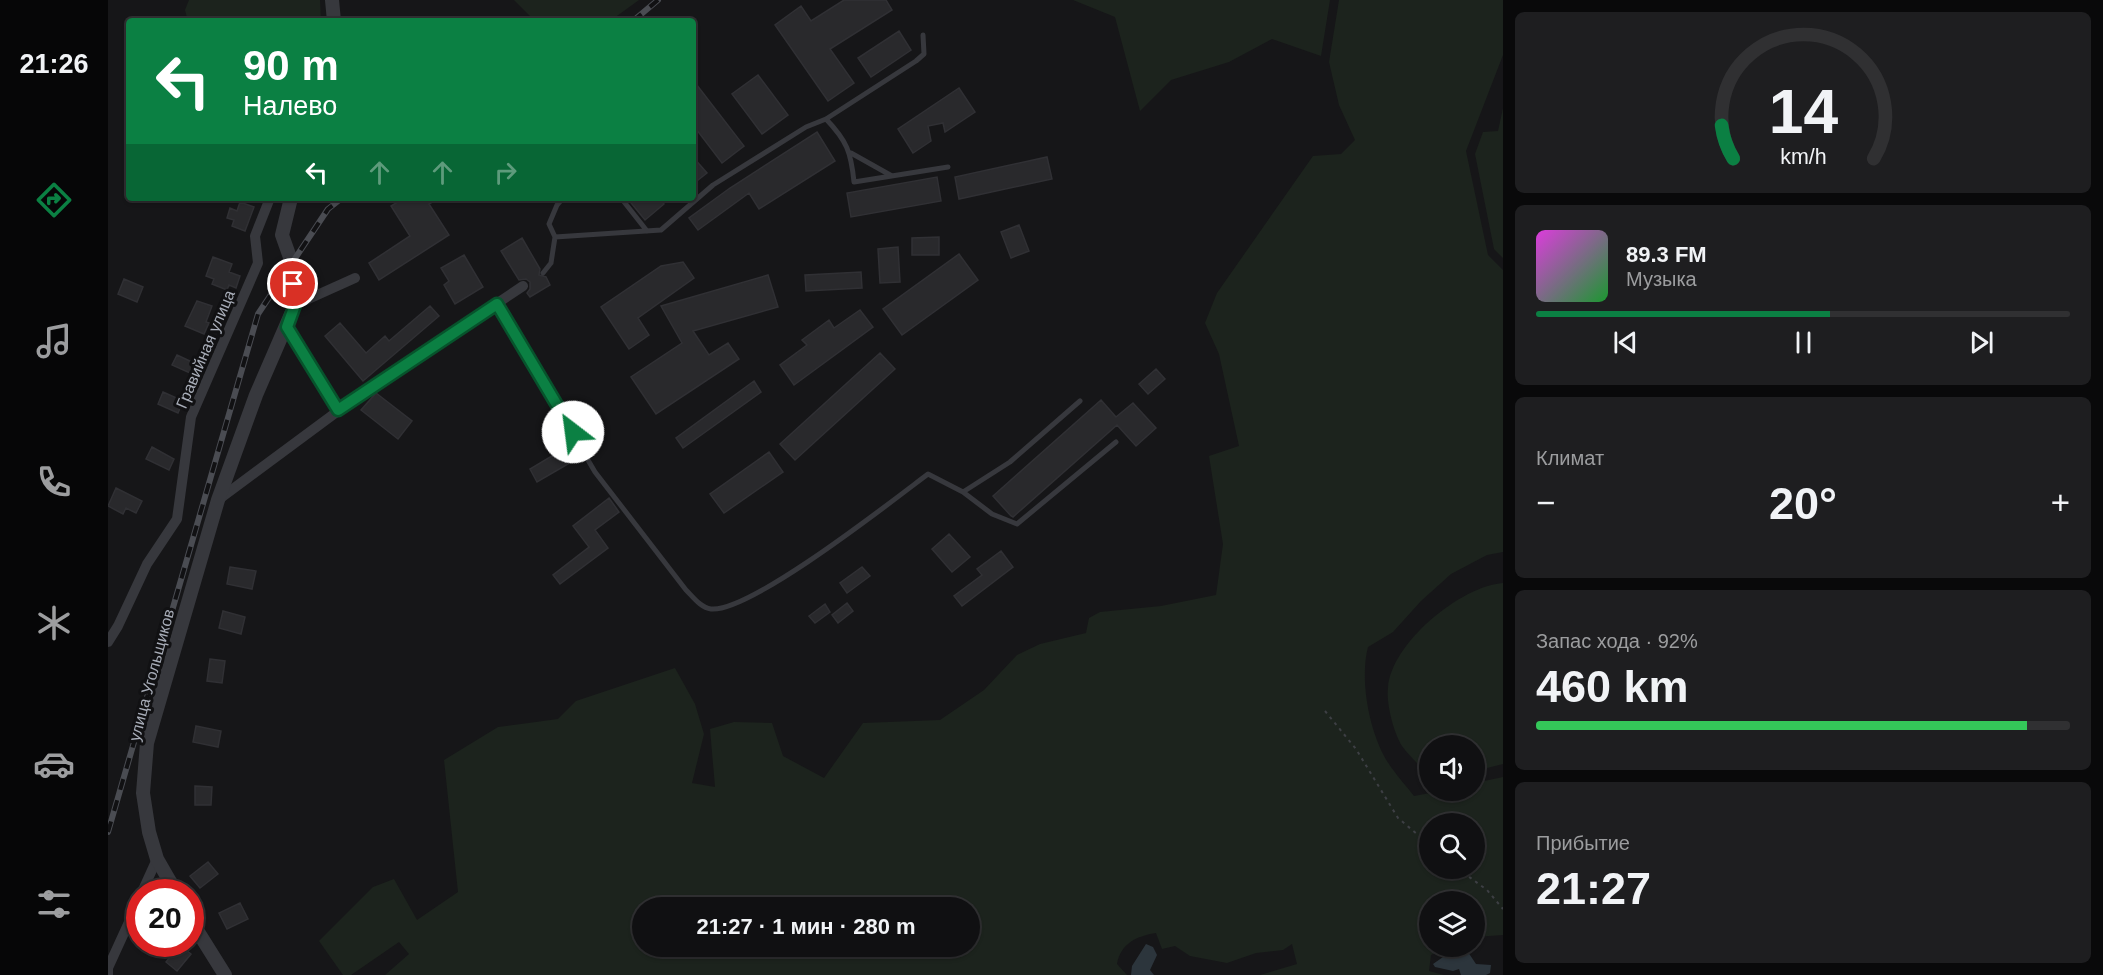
<!DOCTYPE html>
<html lang="ru">
<meta charset="utf-8">
<style>
body{margin:0;font-family:Arial,sans-serif;background:#1e1e20;color:#f1f3f6;height:100vh;display:flex;flex-direction:column;font-size:22px;white-space:nowrap}
*{box-sizing:border-box;margin:0}
p{font-size:20px;color:#9c9d9f}
.icon{flex:none;width:33px;height:33px;fill:none;stroke:currentColor;stroke-width:2;stroke-linecap:round;stroke-linejoin:round}
.map{position:relative;flex:1;overflow:hidden}
.panel{display:flex;flex-direction:column;gap:12px;padding:12px;background:#09090a;width:600px}
.panel>*{flex:none}
.banner{position:absolute;left:18px;top:18px;width:570px;height:183px;border-radius:6px;box-shadow:0 2px 4px #0004,0 0 0 2px #303032;background:#0b8043;color:#fff;overflow:hidden}
.buttons{position:absolute;left:1311px;top:735px;display:grid;gap:12px}
.buttons a{display:grid;place-items:center;width:66px;height:66px;border-radius:50%;background:#101012;box-shadow:0 2px 4px #0004,0 0 0 2px #303032;font-size:30px}
.speed{position:absolute;left:18px;top:879px;display:flex;gap:12px;font-size:30px;font-weight:700;text-align:center}
.speed>*{display:grid;place-content:center;width:78px;height:78px;border-radius:50%;background:#101012;box-shadow:0 2px 4px #0004,0 0 0 2px #303032;line-height:1}
.speed .limit{border:9px solid #d22;background:#fff;color:#111}
.pin{position:absolute;display:grid;place-items:center;width:51px;height:51px;color:#fff;margin:-26px;border:3px solid #fff;border-radius:50%;box-shadow:0 2px 6px #0007}
.me{position:absolute;width:66px;margin:-33px;rotate:330deg;stroke-linejoin:round;filter:drop-shadow(0 0 4px #0008)}
.turn{display:flex;align-items:center;gap:21px;height:126px;padding:0 18px;font-size:27px}
.turn .icon{width:78px;height:78px;stroke-width:2.5}
.turn b{display:block;font-size:42px;line-height:51px}
.lanes{display:flex;align-items:center;height:57px;padding:0 18px;background:#0003;justify-content:center;gap:30px;direction:ltr}
.lanes .off{opacity:.35}
.big{font-size:45px;font-weight:700;line-height:1.1}
.panel .card{flex:1;display:flex;flex-direction:column;justify-content:center;gap:9px;min-width:0;padding:0 21px;border-radius:9px;background:#1e1e20}
.panel .dial{align-items:center;gap:0}
.dial svg{height:156px;overflow:visible;fill:none;stroke:#303032;stroke-width:7;stroke-linecap:round;text-anchor:middle}
.dial text{fill:#f1f3f6;stroke:none}
.song{display:flex;align-items:center;gap:18px}
.cover{width:72px;height:72px;border-radius:9px;background:linear-gradient(135deg,hsl(300 70% 55%),hsl(130 70% 35%))}
.played{height:6px;border-radius:3px;background:linear-gradient(90deg,#0b8043 55%,#303032 55%)}
.keys{display:flex;justify-content:space-around;direction:ltr}
.heat{display:flex;justify-content:space-between;align-items:center;font-size:33px;direction:ltr}
.charge{height:9px;border-radius:4px;background:linear-gradient(90deg,#34c759 92%,#303032 0)}
.trip{position:absolute;left:524px;top:897px;width:348px;height:60px;border-radius:30px;background:#101012;box-shadow:0 2px 4px #0004,0 0 0 2px #303032;font-weight:700;line-height:60px;text-align:center}
main{display:flex;flex:1;min-height:0}
.menu{display:flex;flex-direction:column;width:108px;justify-content:space-around;align-items:center;background:#060607;color:#9c9d9f}
.menu .icon{width:42px;height:42px}
.menu .on{color:#0b8043}
.menu b{font-size:27px;color:#f1f3f6}
.map>svg:first-child{display:block}
.green{fill:#1c231d;fill-rule:evenodd}
.water{fill:#2c353c}
.building{fill:#29292c;stroke:#303034;stroke-width:1.5}
.lines{fill:none;stroke-linecap:round;stroke-linejoin:round}
.path{stroke:#3d3f44;stroke-width:2;stroke-dasharray:3 4.5;stroke-linecap:butt}
.service{stroke:#37383d;stroke-width:5}
.minor{stroke:#37383d;stroke-width:10}
.tertiary{stroke:#37383d;stroke-width:14}
.rail-casing{stroke:#4a4c52;stroke-width:6}
.rail{stroke:#111113;stroke-width:4;stroke-dasharray:11;stroke-linecap:butt}
.route-casing{stroke:#07532c;stroke-width:15}
.route{stroke:#0b8043;stroke-width:10}
.labels{text-anchor:middle;stroke-width:6;stroke-linejoin:round;paint-order:stroke}
.street-label{font-size:16px;fill:#a8adb8;stroke:#111113}
</style>
<main>
<nav class="menu">
<b>21:26</b>
<svg class="icon on" aria-label="directions" viewBox="0 0 24 24"><path d="M12 3l9 9-9 9-9-9zM9 14v-3h6M13 9l2 2-2 2"/></svg>
<svg class="icon" aria-label="music" viewBox="0 0 24 24"><path d="M9 18V5l10-2v13"/><circle cx="6" cy="18" r="3"/><circle cx="16" cy="16" r="3"/></svg>
<svg class="icon" aria-label="phone" viewBox="0 0 24 24"><path d="M5 4h4l2 5-3 2q2 4 5 5l2-3 5 2v4C11 20 4 13 5 4z"/></svg>
<svg class="icon" aria-label="climate" viewBox="0 0 24 24"><path d="M12 3v18M4 7l16 10M4 17L20 7"/></svg>
<svg class="icon" aria-label="car" viewBox="0 0 24 24"><path d="M5 17H2v-5l4-1 3-4h7l3 4 3 1v5h-3M9 17h6M6 11h13"/><circle cx="7" cy="17" r="2"/><circle cx="17" cy="17" r="2"/></svg>
<svg class="icon" aria-label="filters" viewBox="0 0 24 24"><path d="M4 7h16M4 17h16"/><circle cx="9" cy="7" r="2"/><circle cx="15" cy="17" r="2"/></svg>
</nav>
<div class="map">
<svg width="1395" height="975" viewBox="0 0 1395 975">
<rect width="100%" height="100%" fill="#161618"/>
<path class="green" d="M 81,0 L 212,0 L 213,21 L 80,21 L 77,10 Z
M 406,0 L 531,0 L 502,21 L 427,21 Z
M 965,0 L 1222,0 L 1213,56 L 1164,39 L 1121,62 L 1063,80 L 1032,111 L 1007,17 Z
M 1231,0 L 1395,0 L 1395,55 L 1358,151 L 1380,255 L 1395,270 L 1395,552 L 1379,555 L 1343,574 L 1313,601 L 1285,632 L 1260,647 C 1251,681 1262,738 1283,767 C 1290,777 1299,787 1306,796 L 1333,791 L 1366,790 L 1367,783 L 1395,777 L 1395,935 L 1367,937 L 1366,902 L 1322,902 L 1322,946 L 1340,947 L 1323,955 L 1321,971 L 1336,975 L 1152,975 L 1189,964 L 1184,944 L 1175,950 L 1148,953 L 1119,963 L 1082,956 L 1067,946 L 1054,949 L 1048,933 C 1029,936 1013,943 1009,964 L 1019,975 L 277,975 L 301,954 L 291,942 L 243,975 L 235,975 L 211,941 L 265,887 L 286,879 L 309,920 L 350,892 L 336,760 L 390,727 L 450,719 L 468,701 L 567,668 L 587,704 L 596,734 L 584,783 L 607,787 L 602,729 L 626,722 L 664,723 L 675,756 L 716,778 L 755,723 L 832,720 L 876,690 L 909,655 L 932,644 L 978,633 L 981,618 L 992,612 L 1053,606 L 1108,595 L 1115,544 L 1101,456 L 1131,446 L 1111,354 L 1097,323 L 1109,293 L 1205,156 L 1233,154 L 1247,140 L 1231,105 L 1221,62 ZM 1322,824 L 1366,824 L 1366,868 L 1322,868 ZM 534,908 L 861,908 L 861,946 L 534,946 Z
M 1395,108 L 1395,258 L 1386,249 L 1367,154 L 1375,132 L 1390,131 Z
M 1395,583 L 1395,764 L 1367,771 L 1366,746 L 1322,746 L 1321,771 L 1315,770 C 1309,762 1300,755 1294,746 C 1286,733 1278,704 1280,688 C 1283,643 1353,586 1395,583 Z"/>
<path class="water" d="M 1038,944 L 1045,947 L 1049,955 L 1042,970 L 1046,975 L 1023,975 L 1024,966 Z
M 1358,949 L 1368,964 L 1383,965 L 1382,973 L 1378,975 L 1353,975 L 1351,969 L 1345,971 L 1327,967 L 1325,964 L 1335,957 Z"/>
<path class="building" d="M 736,0 L 778,0 L 784,10 L 722,49 L 746,83 L 720,101 L 667,25 L 693,6 L 703,21 Z
M 791,31 L 803,50 L 763,77 L 750,58 Z
M 650,75 L 680,115 L 654,134 L 624,94 Z
M 585,80 L 636,146 L 614,163 L 585,125 Z
M 851,88 L 867,112 L 837,132 L 835,123 L 820,126 L 823,141 L 805,153 L 790,129 Z
M 709,132 L 727,161 L 651,209 L 641,193 L 590,230 L 581,218 L 622,188 Z
M 585,157 L 599,173 L 585,184 Z
M 939,157 L 944,179 L 851,199 L 847,177 Z
M 829,177 L 833,201 L 743,217 L 739,193 Z
M 296,198 L 331,198 L 321,204 L 341,235 L 271,280 L 261,263 L 302,236 L 283,206 Z
M 519,198 L 551,198 L 556,204 L 537,220 Z
M 132,202 L 146,207 L 137,231 L 124,226 L 126,220 L 119,218 L 122,208 L 129,211 Z
M 911,225 L 921,251 L 903,258 L 893,232 Z
M 831,237 L 831,255 L 804,255 L 804,238 Z
M 414,238 L 432,269 L 431,275 L 438,277 L 442,285 L 422,297 L 419,293 L 422,289 L 422,282 L 418,279 L 411,280 L 393,251 Z
M 790,247 L 792,282 L 772,283 L 770,249 Z
M 851,254 L 870,280 L 794,335 L 775,309 Z
M 356,255 L 375,287 L 347,304 L 336,285 L 341,281 L 333,268 Z
M 105,257 L 124,264 L 121,272 L 132,276 L 128,288 L 121,285 L 119,290 L 104,284 L 106,279 L 98,276 Z
M 575,262 L 586,278 L 530,318 L 541,335 L 521,349 L 493,307 L 553,266 Z
M 753,272 L 754,288 L 698,291 L 697,275 Z
M 660,275 L 670,307 L 585,331 L 601,355 L 620,343 L 631,359 L 548,414 L 523,377 L 574,343 L 553,306 Z
M 16,279 L 35,287 L 29,302 L 10,294 Z
M 89,301 L 104,306 L 98,322 L 101,323 L 96,334 L 77,326 Z
M 322,306 L 331,316 L 255,381 L 217,336 L 232,323 L 258,353 L 277,336 L 281,341 Z
M 752,310 L 765,327 L 686,385 L 672,365 L 699,345 L 694,340 L 721,320 L 726,328 Z
M 772,353 L 787,369 L 687,460 L 672,444 Z
M 69,355 L 86,363 L 82,373 L 64,365 Z
M 1048,369 L 1057,379 L 1040,394 L 1031,384 Z
M 646,381 L 653,392 L 575,448 L 568,438 Z
M 55,392 L 75,401 L 70,413 L 50,404 Z
M 268,393 L 304,421 L 290,439 L 253,410 Z
M 993,400 L 1008,417 L 1025,403 L 1048,428 L 1028,446 L 1009,425 L 905,517 L 903,516 L 885,496 Z
M 44,447 L 66,459 L 61,470 L 38,459 Z
M 452,451 L 460,464 L 429,482 L 422,469 Z
M 661,452 L 675,472 L 616,513 L 602,494 Z
M 8,488 L 34,501 L 28,513 L 18,508 L 15,514 L 0,506 Z
M 501,498 L 511,512 L 487,530 L 500,548 L 452,584 L 445,575 L 481,547 L 465,526 Z
M 841,534 L 862,557 L 844,572 L 824,549 Z
M 893,551 L 905,567 L 854,606 L 846,596 L 874,575 L 869,569 Z
M 122,567 L 148,571 L 144,589 L 119,584 Z
M 754,567 L 762,576 L 739,593 L 732,583 Z
M 739,603 L 745,611 L 730,623 L 724,615 Z
M 717,604 L 722,612 L 707,623 L 701,616 Z
M 115,611 L 137,617 L 133,634 L 111,628 Z
M 102,659 L 117,661 L 114,683 L 99,681 Z
M 88,726 L 113,731 L 110,747 L 85,742 Z
M 87,786 L 104,787 L 103,805 L 87,805 Z
M 100,862 L 110,874 L 92,888 L 82,876 Z
M 132,903 L 140,919 L 119,929 L 111,913 Z
M 72,945 L 83,954 L 69,971 L 58,962 Z"/>
<g class="lines">
<path class="path" d="M 1217,711 L 1248,749 L 1290,818 L 1322,845
M 1349,868 L 1379,890 L 1395,909"/>
<path class="service" d="M 718,119 C 739,141 743,152 746,182 L 840,167
M 743,153 L 784,176
M 513,198 L 539,231
M 447,237 L 441,224 L 449,205 L 455,198
M 435,273 L 443,263 L 447,237 L 553,230 L 605,185 L 698,127 L 718,119 L 808,61 L 816,54 L 815,35
M 389,304 L 487,472 L 578,590 C 585,597 593,608 603,609 C 642,613 784,501 820,474 L 855,492 L 902,462 L 972,401
M 855,492 L 884,514 L 909,524 L 1008,442"/>
<path class="minor" d="M 187,305 L 247,278
M 179,327 L 230,410
M 110,500 L 253,394 L 415,286
M 0,642 L 10,626 L 39,564 L 69,519 L 83,417 L 150,263 L 147,236 L 162,198
M 34,892 L 49,859
M 0,975 L 0,968 L 32,898"/>
<path class="tertiary" d="M 224,0 L 226,21
M 68,892 L 49,859 L 41,832 L 35,793 L 39,743 L 110,500 L 148,395 L 187,305 L 184,263 L 174,235 L 183,198
M 82,919 L 117,975"/>
<g class="rail-casing">
<path id="rail" d="M 525,21 L 550,0
M 0,832 L 150,314 L 220,209 L 234,198"/>
</g>
<use href="#rail" class="rail"/>
</g>
<g class="lines">
<g class="route-casing">
<path id="route" d="M 185,284 L 187,305 L 179,327 L 230,410 L 389,304 L 465,432"/>
</g>
<use href="#route" class="route"/>
</g>
<g class="labels">
<g class="street-label">
<text transform="translate(97 349) rotate(-67)" y="6">Гравийная улица</text>
<text transform="translate(43 675) rotate(-75)" y="6">улица Угольщиков</text>
</g>
</g>
</svg>
<div class="buttons">
<a><svg class="icon" aria-label="sound" viewBox="0 0 24 24"><path d="M4 9h4l5-4v14l-5-4H4zM17 9q2 3 0 6"/></svg></a>
<a><svg class="icon" aria-label="search" viewBox="0 0 24 24"><circle cx="10" cy="10" r="6"/><path d="M15 15l6 6"/></svg></a>
<a><svg class="icon" aria-label="layers" viewBox="0 0 24 24"><path d="M12 4l9 5-9 5-9-5zM3 14l9 5 9-5"/></svg></a>
</div>
<div class="speed"><div class="limit">20</div></div>
<div class="pin" style="left:185px;top:284px;background:#d93025"><svg class="icon" aria-label="arrive" viewBox="0 0 24 24"><path d="M6 21V4h12l-3 4 3 4H6"/></svg></div>
<svg class="me" style="left:465px;top:432px" viewBox="-20 -20 40 40"><circle r="19" fill="#fff"/><path d="M0-13L10 11 0 6-10 11z" fill="#0b8043"/></svg>
<div class="trip">21:27 · 1 мин · 280 m</div>
<div class="banner">
<div class="turn"><svg class="icon" aria-label="left" viewBox="0 0 24 24"><path d="M17 20v-9H6M10 6l-5 5 5 5"/></svg><div><b>90 m</b>Налево</div></div>
<div class="lanes"><svg class="icon" aria-label="left" viewBox="0 0 24 24"><path d="M17 20v-9H6M10 6l-5 5 5 5"/></svg><svg class="icon off" aria-label="ahead" viewBox="0 0 24 24"><path d="M12 20V5M6 11l6-6 6 6"/></svg><svg class="icon off" aria-label="ahead" viewBox="0 0 24 24"><path d="M12 20V5M6 11l6-6 6 6"/></svg><svg class="icon off" aria-label="right" viewBox="0 0 24 24"><path d="M7 20v-9h11M14 6l5 5-5 5"/></svg></div>
</div>
</div>
<section class="panel">
<div class="card dial"><svg viewBox="0 0 100 80">
<path d="M14 69A42 42 0 1 1 86 69"/>
<path d="M14 69A42 42 0 0 1 8 52" stroke="#0b8043"/>
<text x="50" y="56" font-size="32" font-weight="700">14</text>
<text x="50" y="72" font-size="11">km/h</text>
</svg></div>
<div class="card">
<div class="song"><i class="cover"></i><div><b>89.3 FM</b><p>Музыка</p></div></div>
<div class="played"></div>
<div class="keys"><svg class="icon" aria-label="previous" viewBox="0 0 24 24"><path d="M18 5L8 12l10 7zM5 5v14"/></svg><svg class="icon" aria-label="pause" viewBox="0 0 24 24"><path d="M8 5v14M16 5v14"/></svg><svg class="icon" aria-label="next" viewBox="0 0 24 24"><path d="M6 5l10 7-10 7zM19 5v14"/></svg></div>
</div>
<div class="card"><p>Климат</p>
<div class="heat"><a>−</a><b class="big">20°</b><a>+</a></div>
</div>
<div class="card"><p>Запас хода · 92%</p><b class="big">460 km</b><div class="charge"></div></div>
<div class="card"><p>Прибытие</p><b class="big">21:27</b></div>
</section>
</main>
